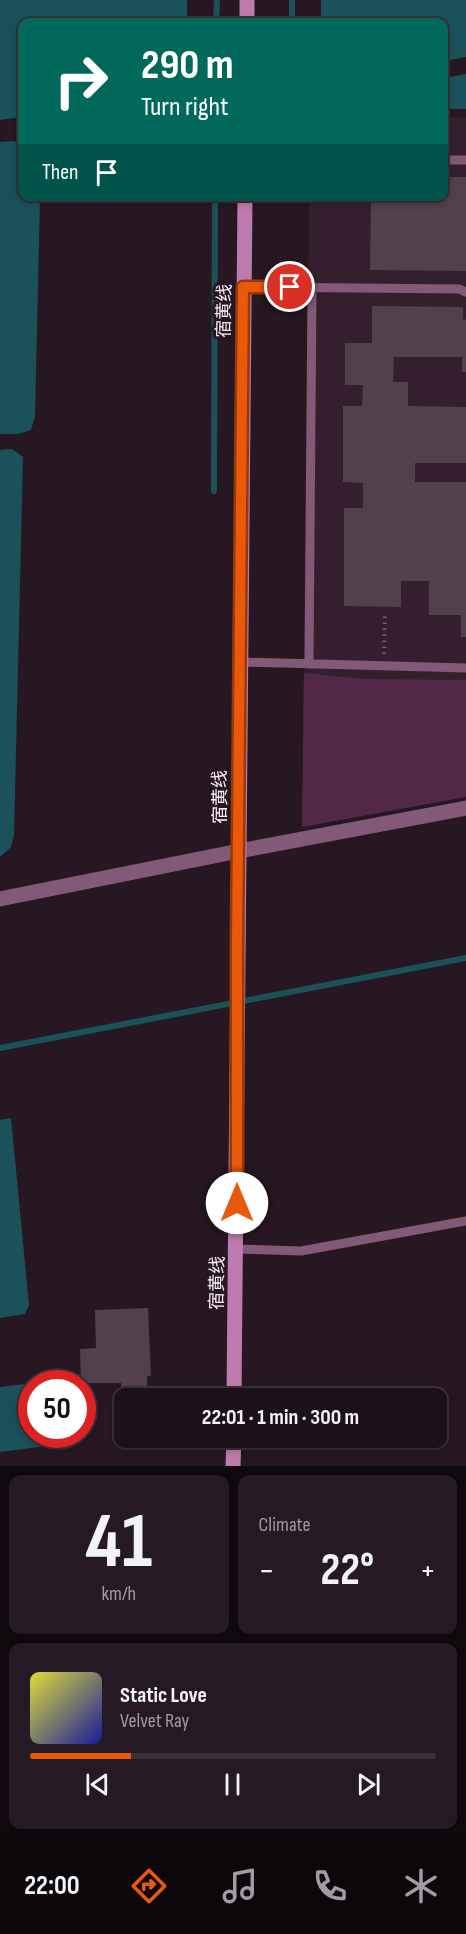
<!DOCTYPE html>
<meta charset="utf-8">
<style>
body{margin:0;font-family:"Sofia Sans Condensed","Noto Sans SC",sans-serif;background:#251a23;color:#f1f3f6;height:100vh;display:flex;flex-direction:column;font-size:22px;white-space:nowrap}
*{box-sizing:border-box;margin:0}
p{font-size:20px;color:#a09da2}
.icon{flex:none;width:33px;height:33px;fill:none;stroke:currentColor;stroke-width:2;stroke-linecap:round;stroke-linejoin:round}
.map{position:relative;height:1466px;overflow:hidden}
.drawer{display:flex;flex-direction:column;gap:9px;padding:9px;background:#0f090e;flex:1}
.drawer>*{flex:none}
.hud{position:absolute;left:18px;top:18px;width:430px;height:183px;border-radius:12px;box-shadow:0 3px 9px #0003,0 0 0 2px #3a3139;background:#00695c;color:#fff;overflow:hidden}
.speed{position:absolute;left:18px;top:1370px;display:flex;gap:12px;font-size:30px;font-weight:700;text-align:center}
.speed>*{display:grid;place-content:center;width:78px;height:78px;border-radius:50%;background:#1c111a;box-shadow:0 3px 9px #0003,0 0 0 2px #3a3139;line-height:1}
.speed .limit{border:9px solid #d22;background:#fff;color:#111}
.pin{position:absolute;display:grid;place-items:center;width:51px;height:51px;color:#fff;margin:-26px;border:3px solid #fff;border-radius:50%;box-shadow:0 2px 6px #0007}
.me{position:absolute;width:66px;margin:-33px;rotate:0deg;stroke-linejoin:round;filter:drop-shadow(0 0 4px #0008)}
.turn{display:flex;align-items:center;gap:21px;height:126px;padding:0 24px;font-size:27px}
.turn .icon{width:78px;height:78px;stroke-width:2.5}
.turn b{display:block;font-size:42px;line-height:51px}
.then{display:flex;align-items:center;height:57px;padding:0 24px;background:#0003;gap:12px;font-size:22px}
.big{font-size:45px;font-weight:700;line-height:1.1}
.drawer .widget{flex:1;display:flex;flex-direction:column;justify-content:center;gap:9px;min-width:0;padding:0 21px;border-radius:12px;background:#251a23}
.drawer .dial{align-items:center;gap:0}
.dial b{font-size:78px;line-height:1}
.song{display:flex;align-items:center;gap:18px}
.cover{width:72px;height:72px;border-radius:9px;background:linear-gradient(135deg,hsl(60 70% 55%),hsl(240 70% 35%))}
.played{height:6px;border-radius:3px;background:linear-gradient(90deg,#ea580c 25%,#3a3139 25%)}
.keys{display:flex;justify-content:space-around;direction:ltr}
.heat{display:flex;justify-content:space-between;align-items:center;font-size:33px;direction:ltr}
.drawer .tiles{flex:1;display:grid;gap:9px;grid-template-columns:1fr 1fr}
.widget:last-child{grid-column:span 2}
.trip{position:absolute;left:114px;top:1388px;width:333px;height:60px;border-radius:12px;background:#1c111a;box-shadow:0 3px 9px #0003,0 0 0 2px #3a3139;font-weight:700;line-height:60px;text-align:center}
.tab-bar{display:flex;height:96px;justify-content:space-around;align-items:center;background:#0b070a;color:#a09da2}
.tab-bar .icon{width:42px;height:42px}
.tab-bar .selected{color:#ea580c}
.tab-bar b{font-size:27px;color:#f1f3f6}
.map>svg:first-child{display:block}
.built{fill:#341f2e}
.green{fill:#512947}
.water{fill:#1b525a}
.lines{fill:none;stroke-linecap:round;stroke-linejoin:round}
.stream{stroke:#1b525a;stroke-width:6}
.building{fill:#52404d}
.path{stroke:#70626c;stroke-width:4;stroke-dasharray:1.5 4.5;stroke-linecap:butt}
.service{stroke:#835978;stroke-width:9}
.tertiary{stroke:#835978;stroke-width:15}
.secondary{stroke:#be7bad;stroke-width:15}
.route-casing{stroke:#983908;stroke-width:15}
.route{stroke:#ea580c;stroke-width:10}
.labels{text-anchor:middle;stroke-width:6;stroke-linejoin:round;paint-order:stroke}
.street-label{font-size:18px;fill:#faeff6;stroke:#261722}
</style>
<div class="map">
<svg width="466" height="1466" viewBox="0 0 466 1466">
<rect width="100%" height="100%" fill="#261722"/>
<path class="built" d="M 444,117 L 466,117 L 466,797 L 302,827 L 309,197 L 444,196 Z"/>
<path class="green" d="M 304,673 L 363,679 L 466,680 L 466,797 L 302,827 Z"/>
<path class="water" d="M 0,0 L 187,0 L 187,22 L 22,22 L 22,117 L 0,120 Z
M 321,0 L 466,0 L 466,57 L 444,61 L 444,22 L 321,22 Z
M 466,74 L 466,109 L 444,109 L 444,78 Z
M 13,141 L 22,143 L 22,196 L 40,197 L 35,416 L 31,430 L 18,434 L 0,434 L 0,142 Z
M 12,449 L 23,457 L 14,835 L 11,847 L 0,857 L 0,450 Z
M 11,1118 L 29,1305 L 25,1314 L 0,1318 L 0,1120 Z
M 41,1382 L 32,1383 L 32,1434 L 46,1434 L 47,1446 L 0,1452 L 0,1387 Z"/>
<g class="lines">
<path class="stream" d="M 216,22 L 217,0
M 292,22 L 292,0
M 214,491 L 215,196
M 0,1048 L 466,958"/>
</g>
<path class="building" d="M 444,177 L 466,177 L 466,271 L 370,270 L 371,196 L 444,196 Z
M 372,306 L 463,307 L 463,319 L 466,320 L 466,372 L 462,372 L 462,357 L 394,357 L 393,382 L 408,382 L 408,406 L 466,407 L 466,463 L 415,463 L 415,482 L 466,482 L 466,637 L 461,637 L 461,615 L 429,615 L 429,581 L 401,581 L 401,607 L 344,606 L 344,508 L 363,508 L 363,483 L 343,482 L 343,406 L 362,406 L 363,385 L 345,385 L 345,343 L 372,343 Z
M 148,1308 L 151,1376 L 147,1376 L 148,1398 L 124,1398 L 124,1417 L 123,1417 L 121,1383 L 81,1383 L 80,1349 L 96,1348 L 95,1310 Z"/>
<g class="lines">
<path class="path" d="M 384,654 L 385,612"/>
<path class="service" d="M 444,160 L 466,160
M 243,287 L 459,289 L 466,292
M 240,662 L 466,668
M 309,664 L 312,288
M 237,1249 L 301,1251 L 466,1221"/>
<path class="tertiary" d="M 0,899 L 239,851 L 466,808"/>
<path class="secondary" d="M 247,22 L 247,0
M 234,1398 L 245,196
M 233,1466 L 234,1437"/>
</g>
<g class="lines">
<g class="route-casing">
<path id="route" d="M 237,1203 L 237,944 L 243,287 L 290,287"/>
</g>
<use href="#route" class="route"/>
</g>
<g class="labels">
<g class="street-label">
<text transform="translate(224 311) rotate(-89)" y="6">宿黄线</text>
<text transform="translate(220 797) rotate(-90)" y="6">宿黄线</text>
<text transform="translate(217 1283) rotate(-89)" y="6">宿黄线</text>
</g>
</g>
</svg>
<div class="speed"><div class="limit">50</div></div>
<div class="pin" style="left:290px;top:287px;background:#d93025"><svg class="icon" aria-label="arrive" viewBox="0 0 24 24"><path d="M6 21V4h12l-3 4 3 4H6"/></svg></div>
<svg class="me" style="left:237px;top:1203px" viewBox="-20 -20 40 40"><circle r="19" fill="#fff"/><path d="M0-13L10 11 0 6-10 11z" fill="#ea580c"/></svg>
<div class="trip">22:01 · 1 min · 300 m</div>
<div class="hud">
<div class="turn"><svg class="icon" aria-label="right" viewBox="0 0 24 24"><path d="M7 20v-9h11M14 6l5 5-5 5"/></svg><div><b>290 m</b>Turn right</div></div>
<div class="then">Then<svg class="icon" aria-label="arrive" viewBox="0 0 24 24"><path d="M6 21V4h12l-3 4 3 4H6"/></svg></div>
</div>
</div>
<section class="drawer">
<div class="tiles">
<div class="widget dial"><b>41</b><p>km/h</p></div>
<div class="widget"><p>Climate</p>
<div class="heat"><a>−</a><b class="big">22°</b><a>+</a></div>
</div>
<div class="widget">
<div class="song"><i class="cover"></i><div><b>Static Love</b><p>Velvet Ray</p></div></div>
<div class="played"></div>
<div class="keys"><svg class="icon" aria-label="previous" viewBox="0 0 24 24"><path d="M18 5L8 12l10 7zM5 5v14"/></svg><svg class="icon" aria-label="pause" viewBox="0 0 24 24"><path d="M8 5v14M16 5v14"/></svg><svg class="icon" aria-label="next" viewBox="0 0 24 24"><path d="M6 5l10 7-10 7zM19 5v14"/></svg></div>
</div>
</div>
</section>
<nav class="tab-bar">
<b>22:00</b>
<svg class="icon selected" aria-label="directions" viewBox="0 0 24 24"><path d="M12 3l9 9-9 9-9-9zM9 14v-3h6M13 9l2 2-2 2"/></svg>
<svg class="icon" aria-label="music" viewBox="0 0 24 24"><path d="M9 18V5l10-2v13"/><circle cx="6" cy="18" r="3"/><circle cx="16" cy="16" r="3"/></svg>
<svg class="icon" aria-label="phone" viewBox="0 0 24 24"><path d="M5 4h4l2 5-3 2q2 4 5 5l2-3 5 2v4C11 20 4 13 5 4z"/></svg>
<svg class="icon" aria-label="climate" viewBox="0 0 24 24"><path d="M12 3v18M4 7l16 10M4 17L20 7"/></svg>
</nav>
